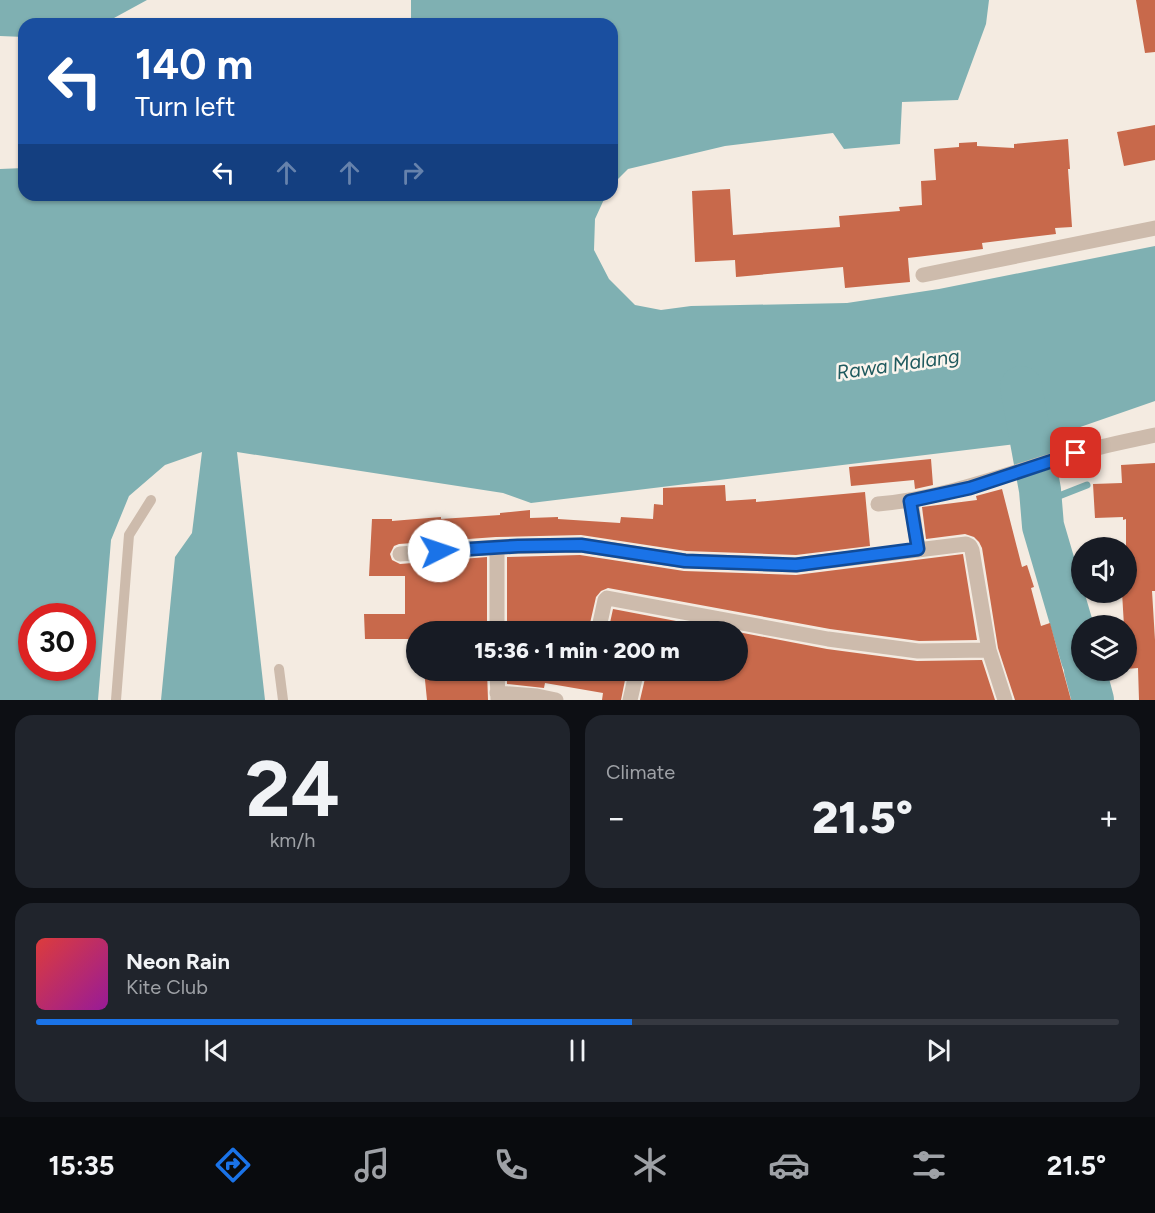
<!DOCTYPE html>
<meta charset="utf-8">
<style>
body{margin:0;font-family:Figtree,sans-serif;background:#20242c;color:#f1f3f6;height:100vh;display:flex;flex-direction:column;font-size:22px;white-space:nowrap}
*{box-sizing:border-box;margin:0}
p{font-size:20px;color:#9ea1a6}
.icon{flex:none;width:33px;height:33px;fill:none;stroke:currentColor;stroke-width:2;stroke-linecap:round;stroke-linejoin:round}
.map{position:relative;height:700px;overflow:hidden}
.details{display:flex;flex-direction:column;gap:15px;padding:15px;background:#0d0f14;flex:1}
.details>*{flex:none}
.guide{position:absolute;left:18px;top:18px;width:600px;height:183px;border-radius:18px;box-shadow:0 2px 4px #0004;background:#1a4fa0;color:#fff;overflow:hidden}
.buttons{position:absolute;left:1071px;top:537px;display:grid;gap:12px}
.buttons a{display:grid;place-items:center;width:66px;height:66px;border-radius:50%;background:#171b24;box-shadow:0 2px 4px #0004;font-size:30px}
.speed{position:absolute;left:18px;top:603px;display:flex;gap:12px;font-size:30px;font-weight:700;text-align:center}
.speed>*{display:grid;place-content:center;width:78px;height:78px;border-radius:50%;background:#171b24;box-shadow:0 2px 4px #0004;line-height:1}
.speed .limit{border:9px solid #d22;background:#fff;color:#111}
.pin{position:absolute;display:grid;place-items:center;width:51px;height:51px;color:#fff;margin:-26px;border-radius:12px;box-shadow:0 3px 9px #0006}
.me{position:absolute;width:66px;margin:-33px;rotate:86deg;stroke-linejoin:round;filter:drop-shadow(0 0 4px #0008)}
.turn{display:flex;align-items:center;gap:21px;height:126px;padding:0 18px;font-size:27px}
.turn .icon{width:78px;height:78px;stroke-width:2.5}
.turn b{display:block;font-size:42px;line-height:51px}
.lanes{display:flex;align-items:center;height:57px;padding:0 18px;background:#0003;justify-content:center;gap:30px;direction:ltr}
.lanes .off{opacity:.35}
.big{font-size:45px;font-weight:800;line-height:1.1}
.details .widget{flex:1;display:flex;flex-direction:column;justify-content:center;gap:9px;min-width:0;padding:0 21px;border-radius:18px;background:#20242c}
.details .dial{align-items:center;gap:0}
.dial b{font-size:78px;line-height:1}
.song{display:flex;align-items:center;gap:18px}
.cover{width:72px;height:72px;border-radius:9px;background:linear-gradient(135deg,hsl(0 70% 55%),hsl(300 70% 35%))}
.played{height:6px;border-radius:3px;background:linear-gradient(90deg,#1a73e8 55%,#363941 55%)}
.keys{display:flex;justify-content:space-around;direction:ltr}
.heat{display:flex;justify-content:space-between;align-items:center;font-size:33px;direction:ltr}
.details .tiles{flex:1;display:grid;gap:15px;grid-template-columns:1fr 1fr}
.widget:last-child{grid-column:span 2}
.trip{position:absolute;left:406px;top:621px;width:342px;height:60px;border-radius:30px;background:#171b24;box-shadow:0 2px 4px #0004;font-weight:800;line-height:60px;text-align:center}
.dock{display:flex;height:96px;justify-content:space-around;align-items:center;background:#090b0e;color:#9ea1a6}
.dock .icon{width:42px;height:42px}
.dock .current{color:#1a73e8}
.dock b{font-size:27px;color:#f1f3f6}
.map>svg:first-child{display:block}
.water{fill:#7fb0b2;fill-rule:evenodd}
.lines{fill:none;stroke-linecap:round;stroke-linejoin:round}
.stream{stroke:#7fb0b2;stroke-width:7}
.river{stroke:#7fb0b2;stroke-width:42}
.building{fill:#c8694b}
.lane{stroke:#cdbbac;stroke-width:10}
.street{stroke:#cdbbac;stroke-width:15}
.route-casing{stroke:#114b97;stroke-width:15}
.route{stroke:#1a73e8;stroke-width:10}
.labels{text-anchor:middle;stroke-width:5;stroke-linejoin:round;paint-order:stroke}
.water-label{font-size:20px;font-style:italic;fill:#1f5a5e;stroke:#fbf5ee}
</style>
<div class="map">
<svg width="1155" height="700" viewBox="0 0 1155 700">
<rect width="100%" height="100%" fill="#f4ebe1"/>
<path class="water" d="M 0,0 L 147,0 L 103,24 L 24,24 L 24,37 L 0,36 Z
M 411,0 L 989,0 L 986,24 L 958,100 L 902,102 L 900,144 L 844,149 L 833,133 L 725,146 L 628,169 L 612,185 L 612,24 L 411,24 Z
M 24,168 L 24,195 L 606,195 L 595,219 L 594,250 L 609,279 L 635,305 L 661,310 L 691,306 L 847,303 L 939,289 L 1155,246 L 1155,401 L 1040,441 L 531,503 L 503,493 L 237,452 L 265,700 L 161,700 L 175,557 L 192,533 L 202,452 L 165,465 L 129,496 L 111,540 L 98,700 L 0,700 L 0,169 ZM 32,616 L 82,616 L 82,668 L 32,668 Z"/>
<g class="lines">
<path class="stream" d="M 1041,503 L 1087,485"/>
<path class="river" d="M 1021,387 L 1040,490 L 1043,526 L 1082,659
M 1085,670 L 1093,700"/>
</g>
<path class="building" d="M 1136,0 L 1155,0 L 1155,52 L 1145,53 Z
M 1155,125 L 1155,160 L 1124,166 L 1117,132 Z
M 1068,139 L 1070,169 L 1068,169 L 1072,227 L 1055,228 L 1056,234 L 982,243 L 983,249 L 908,258 L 910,282 L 845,288 L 843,267 L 736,277 L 735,260 L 695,262 L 692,191 L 730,189 L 733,235 L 840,227 L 839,216 L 900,211 L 899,207 L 922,205 L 921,181 L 936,180 L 934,149 L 959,147 L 959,143 L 977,142 L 977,146 L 1014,148 L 1014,144 Z
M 931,459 L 933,485 L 915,489 L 914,480 L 851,486 L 849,467 Z
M 1155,463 L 1155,591 L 1152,591 L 1155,640 L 1155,700 L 1139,700 L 1138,668 L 1126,669 L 1126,626 L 1124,626 L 1122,592 L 1126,592 L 1126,519 L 1123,520 L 1123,517 L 1095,518 L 1093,484 L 1122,483 L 1121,465 Z
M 725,485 L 726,501 L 756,499 L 756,502 L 865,492 L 870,546 L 796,555 L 686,551 L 581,535 L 496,537 L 399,544 L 394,546 L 390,554 L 392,560 L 400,564 L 487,557 L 487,632 L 417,632 L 417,639 L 365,639 L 364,614 L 405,614 L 405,576 L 369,576 L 372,519 L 392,519 L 392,521 L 441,517 L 441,519 L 500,515 L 500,513 L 530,510 L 530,518 L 558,517 L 558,519 L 620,523 L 621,517 L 653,519 L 654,504 L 663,505 L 663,488 Z
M 1002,489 L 1022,567 L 1027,565 L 1034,587 L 1031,588 L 1041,626 L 1050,623 L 1071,700 L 1015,700 L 998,648 L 982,548 L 979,542 L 974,537 L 965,534 L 926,539 L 922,507 L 977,500 L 976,496 Z
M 963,554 L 977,640 L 919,641 L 830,629 L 608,588 L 601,591 L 596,597 L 588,632 L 507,632 L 507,557 L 580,555 L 684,571 L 796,575 Z
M 613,609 L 734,632 L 608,632 Z
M 738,632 L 827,649 L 917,661 L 982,660 L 995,700 L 640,700 L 647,670 L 738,670 Z
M 424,670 L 487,670 L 488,700 L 427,700 Z
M 507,670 L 627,670 L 621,700 L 602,700 L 603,693 L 545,683 L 544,688 L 507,684 Z"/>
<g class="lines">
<path class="lane" d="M 279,669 L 283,700
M 116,700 L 129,535 L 151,500"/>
<path class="street" d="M 923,275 L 1155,228
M 911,501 L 918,549
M 878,504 C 946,498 1009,473 1074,454 C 1101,446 1128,441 1155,435
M 400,554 L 497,547 L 581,545 L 685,561 L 796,565 L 966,544 L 970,546 L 972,550 L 989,650 L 1005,700
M 497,632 L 497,547
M 598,632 L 605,600 L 607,598 L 828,639 L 918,651 L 989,650
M 497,670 L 498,700
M 497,693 L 537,696 L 556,700
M 630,700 L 637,670"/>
</g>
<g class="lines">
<g class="route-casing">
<path id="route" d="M 439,551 L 518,546 L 581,545 L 685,561 L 796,565 L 918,549 L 910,501 L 970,488 L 1076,453"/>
</g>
<use href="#route" class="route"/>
</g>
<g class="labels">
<g class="water-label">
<text transform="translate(898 364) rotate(-8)" y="7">Rawa Malang</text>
</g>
</g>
</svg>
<div class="buttons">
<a><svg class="icon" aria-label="sound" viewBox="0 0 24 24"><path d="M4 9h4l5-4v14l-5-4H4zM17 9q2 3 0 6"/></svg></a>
<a><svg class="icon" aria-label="layers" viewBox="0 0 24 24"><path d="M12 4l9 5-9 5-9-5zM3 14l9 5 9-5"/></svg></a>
</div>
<div class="speed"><div class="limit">30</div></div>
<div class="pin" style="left:1076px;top:453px;background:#d93025"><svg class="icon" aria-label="arrive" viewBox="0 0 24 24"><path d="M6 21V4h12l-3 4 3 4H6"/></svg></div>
<svg class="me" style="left:439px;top:551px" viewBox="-20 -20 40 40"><circle r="19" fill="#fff"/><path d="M0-13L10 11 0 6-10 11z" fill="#1a73e8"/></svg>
<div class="trip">15:36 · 1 min · 200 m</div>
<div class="guide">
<div class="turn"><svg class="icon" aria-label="left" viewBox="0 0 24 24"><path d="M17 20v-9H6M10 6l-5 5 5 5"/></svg><div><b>140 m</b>Turn left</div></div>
<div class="lanes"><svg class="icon" aria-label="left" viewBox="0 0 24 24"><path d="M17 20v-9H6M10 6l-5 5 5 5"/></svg><svg class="icon off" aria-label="ahead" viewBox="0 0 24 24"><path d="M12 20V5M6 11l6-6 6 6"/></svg><svg class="icon off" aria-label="ahead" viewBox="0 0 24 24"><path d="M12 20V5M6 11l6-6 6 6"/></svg><svg class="icon off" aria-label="right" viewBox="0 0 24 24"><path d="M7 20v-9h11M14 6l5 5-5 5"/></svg></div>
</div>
</div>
<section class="details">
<div class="tiles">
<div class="widget dial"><b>24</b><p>km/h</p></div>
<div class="widget"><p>Climate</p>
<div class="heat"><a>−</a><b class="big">21.5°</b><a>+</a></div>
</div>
<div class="widget">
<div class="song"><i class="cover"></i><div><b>Neon Rain</b><p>Kite Club</p></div></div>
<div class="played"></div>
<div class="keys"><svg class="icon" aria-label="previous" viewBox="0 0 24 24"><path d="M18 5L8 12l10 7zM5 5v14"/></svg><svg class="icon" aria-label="pause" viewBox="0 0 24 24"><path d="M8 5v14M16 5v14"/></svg><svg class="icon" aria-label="next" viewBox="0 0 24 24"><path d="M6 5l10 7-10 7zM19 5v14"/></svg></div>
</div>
</div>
</section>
<nav class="dock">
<b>15:35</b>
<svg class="icon current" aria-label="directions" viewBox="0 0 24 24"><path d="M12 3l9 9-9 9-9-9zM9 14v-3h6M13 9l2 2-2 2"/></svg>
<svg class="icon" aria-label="music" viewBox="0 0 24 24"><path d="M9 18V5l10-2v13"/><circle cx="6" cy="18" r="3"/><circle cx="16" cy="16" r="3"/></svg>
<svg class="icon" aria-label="phone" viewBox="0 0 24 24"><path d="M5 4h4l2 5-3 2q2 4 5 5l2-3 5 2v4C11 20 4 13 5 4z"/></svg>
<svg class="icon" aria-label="climate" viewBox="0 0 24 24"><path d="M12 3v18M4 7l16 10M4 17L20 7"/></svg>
<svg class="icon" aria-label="car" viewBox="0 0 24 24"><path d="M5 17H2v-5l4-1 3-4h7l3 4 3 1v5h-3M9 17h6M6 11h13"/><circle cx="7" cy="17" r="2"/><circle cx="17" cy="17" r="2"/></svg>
<svg class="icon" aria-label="filters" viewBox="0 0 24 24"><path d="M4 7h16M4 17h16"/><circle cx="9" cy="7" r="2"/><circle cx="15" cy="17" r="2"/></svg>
<b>21.5°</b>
</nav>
